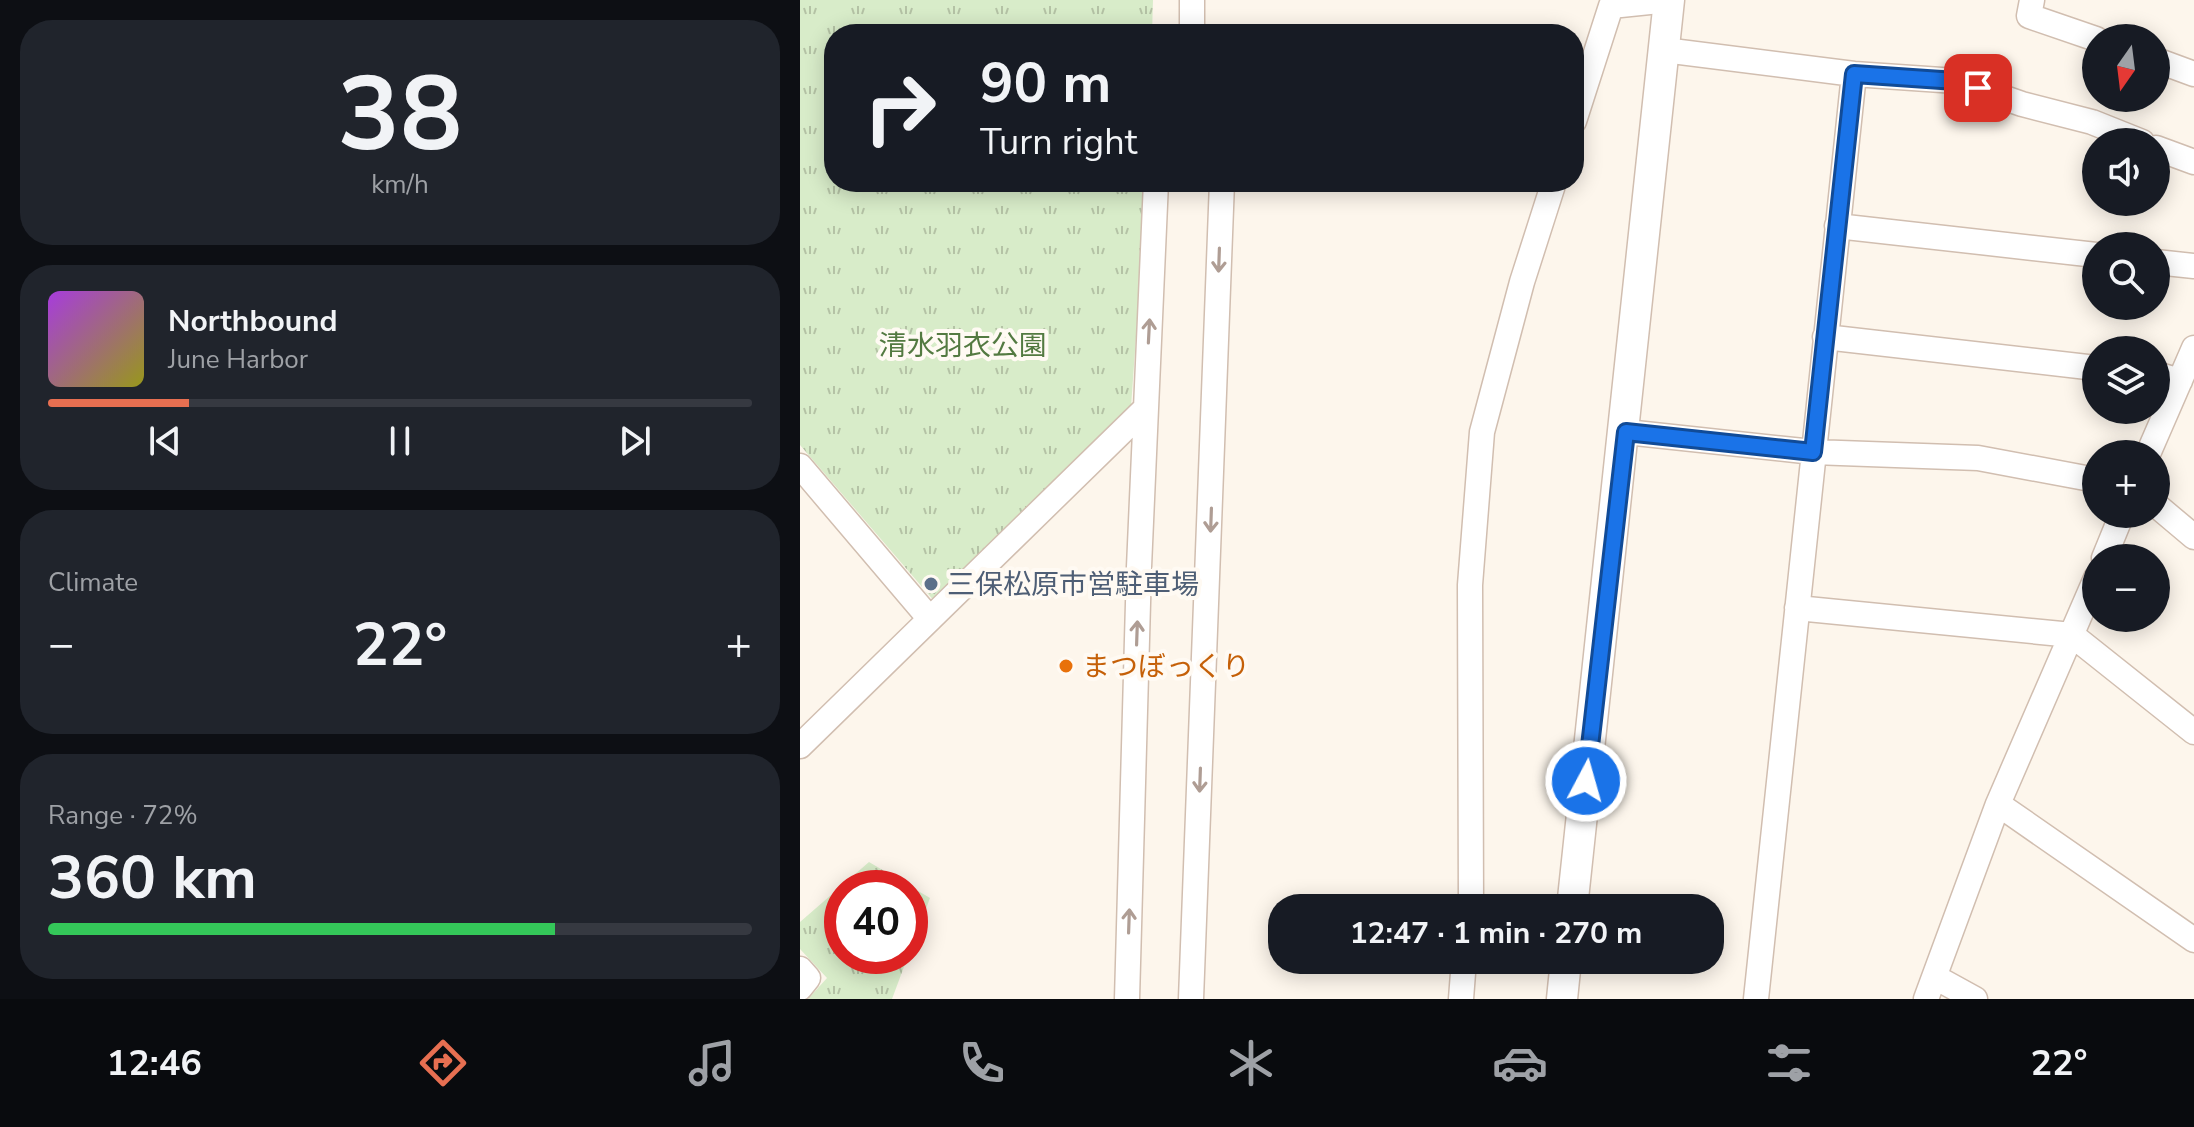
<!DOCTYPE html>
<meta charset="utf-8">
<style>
body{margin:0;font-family:"Nunito Sans","Noto Sans JP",sans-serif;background:#20242c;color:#f1f3f6;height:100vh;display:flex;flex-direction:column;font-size:30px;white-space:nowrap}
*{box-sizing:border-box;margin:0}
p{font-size:26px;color:#9ea1a6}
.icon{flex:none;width:44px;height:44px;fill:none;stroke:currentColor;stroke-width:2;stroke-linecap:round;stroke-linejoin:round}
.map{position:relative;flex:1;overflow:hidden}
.details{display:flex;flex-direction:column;gap:20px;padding:20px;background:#0d0f14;width:800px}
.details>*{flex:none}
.banner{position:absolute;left:24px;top:24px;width:760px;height:168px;border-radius:32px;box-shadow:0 4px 20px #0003;background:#171b24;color:#f1f3f6;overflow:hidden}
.needle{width:52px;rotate:194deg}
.tools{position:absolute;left:1282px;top:24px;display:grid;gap:16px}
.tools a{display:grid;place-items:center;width:88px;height:88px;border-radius:50%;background:#171b24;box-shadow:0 4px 20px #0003;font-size:40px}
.speed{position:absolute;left:24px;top:870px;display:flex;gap:16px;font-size:40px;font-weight:700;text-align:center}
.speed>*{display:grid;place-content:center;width:104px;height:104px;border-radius:50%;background:#171b24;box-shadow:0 4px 20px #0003;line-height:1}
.speed .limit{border:12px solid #d22;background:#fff;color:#111}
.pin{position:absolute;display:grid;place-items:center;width:68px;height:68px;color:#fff;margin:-34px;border-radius:16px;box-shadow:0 4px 12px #0006}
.me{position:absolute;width:88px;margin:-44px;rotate:6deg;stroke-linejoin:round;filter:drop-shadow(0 0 6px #0008)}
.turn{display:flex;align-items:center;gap:28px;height:168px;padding:0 24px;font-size:36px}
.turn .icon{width:104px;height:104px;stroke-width:2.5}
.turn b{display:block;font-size:56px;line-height:68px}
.big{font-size:60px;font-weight:700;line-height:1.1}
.details .tile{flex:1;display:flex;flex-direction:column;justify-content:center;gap:12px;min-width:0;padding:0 28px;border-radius:32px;background:#20242c}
.details .dial{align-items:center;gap:0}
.dial b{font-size:104px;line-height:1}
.song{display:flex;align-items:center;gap:24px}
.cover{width:96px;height:96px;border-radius:12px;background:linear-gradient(135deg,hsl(280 70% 55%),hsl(60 70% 35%))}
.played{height:8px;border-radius:4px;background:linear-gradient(90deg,#e76f51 20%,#363941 20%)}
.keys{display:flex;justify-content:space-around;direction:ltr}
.heat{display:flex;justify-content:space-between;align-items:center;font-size:44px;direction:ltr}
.charge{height:12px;border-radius:6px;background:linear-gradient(90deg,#34c759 72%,#363941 0)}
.trip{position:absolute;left:468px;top:894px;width:456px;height:80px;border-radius:32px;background:#171b24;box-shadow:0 4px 20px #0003;font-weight:700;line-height:80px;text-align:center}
.dock{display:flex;height:128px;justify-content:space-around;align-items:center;background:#090b0e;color:#9ea1a6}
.dock .icon{width:56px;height:56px}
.dock .active{color:#e76f51}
.dock b{font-size:36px;color:#f1f3f6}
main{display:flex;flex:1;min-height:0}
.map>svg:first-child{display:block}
.park{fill:url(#park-tufts)}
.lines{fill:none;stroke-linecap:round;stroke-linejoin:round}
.minor-casing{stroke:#d1beb0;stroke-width:27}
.tertiary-casing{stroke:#d1beb0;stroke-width:33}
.minor{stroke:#fff;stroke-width:24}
.tertiary{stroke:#fff;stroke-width:30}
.oneway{stroke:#af9d94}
.route-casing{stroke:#114b97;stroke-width:20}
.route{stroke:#1a73e8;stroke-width:14}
.service-dot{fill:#5c6f8a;stroke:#fffaf3;stroke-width:3}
.food-dot{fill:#e8710a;stroke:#fffaf3;stroke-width:3}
.labels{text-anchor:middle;stroke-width:8;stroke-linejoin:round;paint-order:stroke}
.park-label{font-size:28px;fill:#537a41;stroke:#fffaf3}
.service-label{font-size:28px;fill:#4e5e75;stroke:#fffaf3;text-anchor:start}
.food-label{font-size:28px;fill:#c56008;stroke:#fffaf3;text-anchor:start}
</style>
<main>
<section class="details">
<div class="tile dial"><b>38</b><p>km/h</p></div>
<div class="tile">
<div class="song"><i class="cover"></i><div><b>Northbound</b><p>June Harbor</p></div></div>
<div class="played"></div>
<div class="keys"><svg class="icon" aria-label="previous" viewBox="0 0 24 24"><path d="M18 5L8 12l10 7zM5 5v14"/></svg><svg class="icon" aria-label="pause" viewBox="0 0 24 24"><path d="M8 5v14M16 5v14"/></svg><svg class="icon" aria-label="next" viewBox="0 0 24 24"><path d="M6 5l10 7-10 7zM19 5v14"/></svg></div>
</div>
<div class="tile"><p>Climate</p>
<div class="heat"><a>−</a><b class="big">22°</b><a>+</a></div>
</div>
<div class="tile"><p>Range · 72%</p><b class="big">360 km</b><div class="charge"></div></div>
</section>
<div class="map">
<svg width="1394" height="999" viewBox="0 0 1394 999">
<defs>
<pattern id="park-tufts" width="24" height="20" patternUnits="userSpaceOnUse" patternTransform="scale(2)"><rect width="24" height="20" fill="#d8ecc9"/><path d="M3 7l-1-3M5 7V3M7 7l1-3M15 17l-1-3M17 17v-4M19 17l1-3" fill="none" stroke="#b4c2a5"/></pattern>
</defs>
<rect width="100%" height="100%" fill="#fdf6ec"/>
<path class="park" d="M 0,0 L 353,0 L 352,34 L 34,34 L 34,182 L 347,182 L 331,407 L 135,602 L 0,445 Z
M 69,862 L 130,898 L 110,951 L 110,888 L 42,888 L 42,956 L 108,956 L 92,999 L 8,999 L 27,978 L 0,949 L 0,922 Z"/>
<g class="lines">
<g class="minor-casing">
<path id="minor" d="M 1232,0 L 1229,16 L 1296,39
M 392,34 L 392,0
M 864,50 L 1054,74 L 1156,81 L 1222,104 L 1292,122 L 1342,142
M 1356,60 L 1394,74
M 774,121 L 811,6 L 869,0
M 1356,148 L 1394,162
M 1037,226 L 1296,255
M 1356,262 L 1394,266
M 1025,337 L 1296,368
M 1356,374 L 1380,381
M 826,432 L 1013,452 L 1178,458 L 1296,480
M 1348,454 L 1394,348
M 0,466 L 130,619
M 1356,505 L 1394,537
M 1304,558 L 1322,514
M 997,608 L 1272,635 L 1394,732
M 0,746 L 345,409
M 1198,804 L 1394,940
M 671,908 L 670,585 L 682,432 L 722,282 L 754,182
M 0,969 L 8,978 L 0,988
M 1135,977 L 1175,999
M 327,999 L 339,567 L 356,182
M 391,999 L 422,182
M 661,999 L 664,960
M 956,999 L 1054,74
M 1126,999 L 1198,804 L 1296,578"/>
</g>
<g class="tertiary-casing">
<path id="tertiary" d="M 772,908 L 869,0
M 762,999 L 766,960"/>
</g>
<use href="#minor" class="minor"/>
<use href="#tertiary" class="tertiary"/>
</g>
<defs><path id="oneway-shaft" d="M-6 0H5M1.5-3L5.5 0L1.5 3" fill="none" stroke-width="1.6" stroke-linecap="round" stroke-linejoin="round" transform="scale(2)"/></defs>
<g class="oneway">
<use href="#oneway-shaft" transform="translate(419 260) rotate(92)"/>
<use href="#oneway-shaft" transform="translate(349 331) rotate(-87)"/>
<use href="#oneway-shaft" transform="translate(411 520) rotate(92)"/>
<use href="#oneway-shaft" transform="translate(337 633) rotate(-88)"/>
<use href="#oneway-shaft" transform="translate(400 780) rotate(92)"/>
<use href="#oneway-shaft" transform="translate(329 921) rotate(-88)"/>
</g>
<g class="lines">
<g class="route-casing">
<path id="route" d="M 786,781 L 826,432 L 1013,452 L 1054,74 L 1156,81 L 1178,88"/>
</g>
<use href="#route" class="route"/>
</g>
<circle class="service-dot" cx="131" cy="584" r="8"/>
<circle class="food-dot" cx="266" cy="666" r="8"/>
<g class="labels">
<g class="park-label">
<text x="163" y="355">清水羽衣公園</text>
</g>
<g class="service-label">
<text x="147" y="594">三保松原市営駐車場</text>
</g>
<g class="food-label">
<text x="282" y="676">まつぼっくり</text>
</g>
</g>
</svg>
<div class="tools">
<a><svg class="needle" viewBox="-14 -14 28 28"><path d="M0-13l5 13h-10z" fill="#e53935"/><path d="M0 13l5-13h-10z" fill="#9ea1a6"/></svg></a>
<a><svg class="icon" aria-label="sound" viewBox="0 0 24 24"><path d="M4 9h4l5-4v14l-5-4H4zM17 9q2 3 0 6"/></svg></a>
<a><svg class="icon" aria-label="search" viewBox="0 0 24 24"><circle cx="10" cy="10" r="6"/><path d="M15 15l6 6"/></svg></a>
<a><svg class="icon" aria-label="layers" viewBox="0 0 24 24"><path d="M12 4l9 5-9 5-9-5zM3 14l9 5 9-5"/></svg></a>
<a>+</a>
<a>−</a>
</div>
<div class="speed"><div class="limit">40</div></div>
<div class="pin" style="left:1178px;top:88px;background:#d93025"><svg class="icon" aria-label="arrive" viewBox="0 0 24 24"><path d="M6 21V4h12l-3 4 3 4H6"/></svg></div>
<svg class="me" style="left:786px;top:781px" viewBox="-20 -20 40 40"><circle r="17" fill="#1a73e8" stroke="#fff" stroke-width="3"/><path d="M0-11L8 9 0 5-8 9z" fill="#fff"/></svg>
<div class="trip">12:47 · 1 min · 270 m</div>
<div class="banner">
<div class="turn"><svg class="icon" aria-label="right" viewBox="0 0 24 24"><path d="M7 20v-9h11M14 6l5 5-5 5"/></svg><div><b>90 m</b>Turn right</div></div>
</div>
</div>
</main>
<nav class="dock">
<b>12:46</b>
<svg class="icon active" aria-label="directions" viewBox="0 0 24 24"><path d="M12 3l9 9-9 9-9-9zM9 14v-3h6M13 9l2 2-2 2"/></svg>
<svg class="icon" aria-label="music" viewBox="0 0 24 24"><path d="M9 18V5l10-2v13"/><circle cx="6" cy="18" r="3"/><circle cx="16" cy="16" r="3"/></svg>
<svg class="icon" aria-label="phone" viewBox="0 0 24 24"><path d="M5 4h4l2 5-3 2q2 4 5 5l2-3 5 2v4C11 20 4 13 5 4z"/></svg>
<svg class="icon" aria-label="climate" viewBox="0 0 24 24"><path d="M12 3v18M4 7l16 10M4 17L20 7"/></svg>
<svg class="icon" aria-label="car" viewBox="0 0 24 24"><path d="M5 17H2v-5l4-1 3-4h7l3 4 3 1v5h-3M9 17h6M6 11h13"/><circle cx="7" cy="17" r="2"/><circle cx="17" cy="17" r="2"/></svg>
<svg class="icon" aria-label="filters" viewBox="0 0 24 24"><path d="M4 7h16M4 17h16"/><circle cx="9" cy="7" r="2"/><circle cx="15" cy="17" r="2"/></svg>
<b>22°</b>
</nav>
